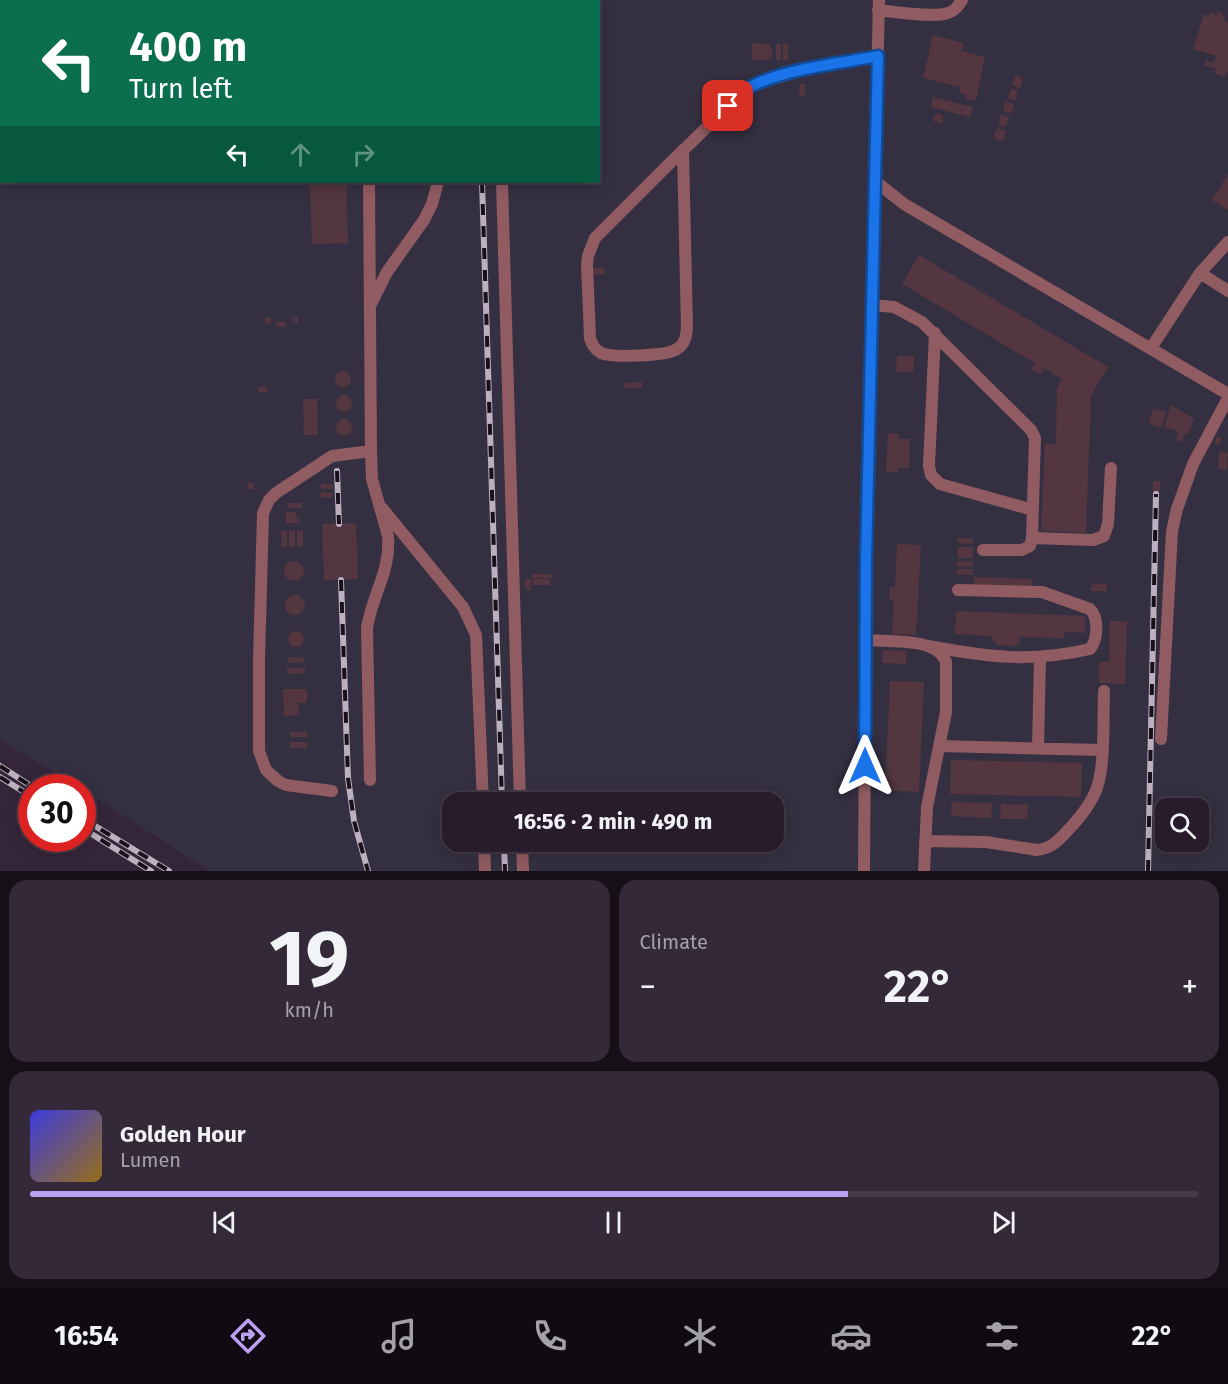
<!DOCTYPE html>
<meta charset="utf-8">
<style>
body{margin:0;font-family:"Fira Sans",sans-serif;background:#342938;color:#f1f3f6;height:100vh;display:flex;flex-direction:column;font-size:22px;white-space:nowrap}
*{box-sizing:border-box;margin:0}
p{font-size:20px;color:#a5a1a9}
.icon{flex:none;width:33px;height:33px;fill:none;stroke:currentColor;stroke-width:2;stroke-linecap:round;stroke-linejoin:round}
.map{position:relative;height:871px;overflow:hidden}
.details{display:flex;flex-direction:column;gap:9px;padding:9px;background:#160f18;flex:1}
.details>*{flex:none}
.banner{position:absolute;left:0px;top:0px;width:600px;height:183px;box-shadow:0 3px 15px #0003,0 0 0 2px #443a48;background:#0b6e4f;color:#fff;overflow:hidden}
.tools{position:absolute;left:1155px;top:798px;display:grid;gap:12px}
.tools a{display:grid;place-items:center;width:54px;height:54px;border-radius:12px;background:#281c2c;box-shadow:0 3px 15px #0003,0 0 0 2px #443a48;font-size:30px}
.speed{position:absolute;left:18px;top:774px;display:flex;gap:12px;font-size:30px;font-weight:700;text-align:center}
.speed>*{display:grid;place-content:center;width:78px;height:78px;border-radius:50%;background:#281c2c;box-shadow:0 3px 15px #0003,0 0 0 2px #443a48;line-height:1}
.speed .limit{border:9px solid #d22;background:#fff;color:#111}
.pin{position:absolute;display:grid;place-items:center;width:51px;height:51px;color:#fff;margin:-26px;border-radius:12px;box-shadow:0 3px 9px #0006}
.me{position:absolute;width:66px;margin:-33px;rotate:0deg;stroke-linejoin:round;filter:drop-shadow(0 0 4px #0008)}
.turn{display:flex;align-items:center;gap:21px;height:126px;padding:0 30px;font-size:27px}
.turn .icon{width:78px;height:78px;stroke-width:2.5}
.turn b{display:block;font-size:42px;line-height:51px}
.lanes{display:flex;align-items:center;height:57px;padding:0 30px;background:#0003;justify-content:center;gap:30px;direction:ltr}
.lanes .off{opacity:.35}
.big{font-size:45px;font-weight:700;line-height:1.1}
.details .widget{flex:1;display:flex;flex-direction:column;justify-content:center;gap:9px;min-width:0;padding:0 21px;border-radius:18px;background:#342938}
.details .dial{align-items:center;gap:0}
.dial b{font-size:78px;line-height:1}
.song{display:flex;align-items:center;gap:18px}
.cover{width:72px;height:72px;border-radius:9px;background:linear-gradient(135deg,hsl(240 70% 55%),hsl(40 70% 35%))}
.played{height:6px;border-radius:3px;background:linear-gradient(90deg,#bca0f2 70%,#443a48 70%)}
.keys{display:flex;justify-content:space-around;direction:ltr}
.heat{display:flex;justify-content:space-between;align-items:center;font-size:33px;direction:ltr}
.details .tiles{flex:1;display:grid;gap:9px;grid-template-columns:1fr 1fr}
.widget:last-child{grid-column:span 2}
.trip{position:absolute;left:442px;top:792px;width:342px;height:60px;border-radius:18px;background:#281c2c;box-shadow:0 3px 15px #0003,0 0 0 2px #443a48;font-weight:700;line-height:60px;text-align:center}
.tab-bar{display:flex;height:96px;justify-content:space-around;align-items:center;background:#100b12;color:#a5a1a9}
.tab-bar .icon{width:42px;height:42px}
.tab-bar .selected{color:#bca0f2}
.tab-bar b{font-size:27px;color:#f1f3f6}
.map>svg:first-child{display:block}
.industrial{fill:#353041;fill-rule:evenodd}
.building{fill:#53363f}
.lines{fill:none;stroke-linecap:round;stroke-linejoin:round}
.minor{stroke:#915b62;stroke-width:12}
.rail-casing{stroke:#bcb0c0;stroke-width:6}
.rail{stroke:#18111b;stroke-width:4;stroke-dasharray:11;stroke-linecap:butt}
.route-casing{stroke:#114b97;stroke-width:15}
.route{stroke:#1a73e8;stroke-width:10}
</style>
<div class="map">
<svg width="1228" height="871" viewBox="0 0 1228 871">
<rect width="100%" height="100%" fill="#35253a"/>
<path class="industrial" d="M 0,0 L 1228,0 L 1228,871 L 210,871 L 83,790 L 82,788 L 79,787 L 0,740 ZM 2,2 L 598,2 L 598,182 L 2,182 ZM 453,802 L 774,802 L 774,842 L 453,842 ZM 1166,808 L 1198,808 L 1198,842 L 1166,842 Z"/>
<path class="building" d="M 1219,11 L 1223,14 L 1222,16 L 1225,17 L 1224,20 L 1228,22 L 1228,73 L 1226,72 L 1225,77 L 1214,73 L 1216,68 L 1204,66 L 1206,60 L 1213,63 L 1216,56 L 1193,49 L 1204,14 L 1210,16 L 1211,13 L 1216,15 Z
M 933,35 L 963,43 L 961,51 L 985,57 L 976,100 L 965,99 L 966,95 L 959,93 L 960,87 L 923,78 Z
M 752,43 L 770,44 L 770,48 L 772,48 L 772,57 L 769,57 L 769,60 L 752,60 Z
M 783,43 L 788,43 L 788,60 L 783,60 Z
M 776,44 L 781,44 L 781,60 L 776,61 Z
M 1016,75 L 1023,78 L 1020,88 L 1012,85 Z
M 800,84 L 805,84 L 805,96 L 799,96 Z
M 1011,89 L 1018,91 L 1015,101 L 1008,99 Z
M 933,97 L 973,107 L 970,117 L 931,107 Z
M 1006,101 L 1014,104 L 1011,114 L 1003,111 Z
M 935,114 L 943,115 L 942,123 L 933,121 Z
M 1001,114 L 1009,117 L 1006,127 L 998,125 Z
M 997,128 L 1006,131 L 1003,142 L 993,138 Z
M 1228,174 L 1228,210 L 1212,200 Z
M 310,182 L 346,182 L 348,243 L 312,244 Z
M 919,255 L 1108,367 L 1091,396 L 1086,533 L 1041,531 L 1045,444 L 1056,444 L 1057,390 L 1061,379 L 1044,368 L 1041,374 L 1031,369 L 1035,363 L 902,284 Z
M 604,267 L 605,274 L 593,275 L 592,268 Z
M 265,317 L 271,318 L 271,324 L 265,323 Z
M 292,317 L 298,317 L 298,323 L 293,323 Z
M 276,322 L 286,322 L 286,327 L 276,327 Z
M 897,356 L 914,356 L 913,372 L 896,372 Z
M335 379a8 8 0 1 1 16 0a8 8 0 1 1-16 0Z
M 642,382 L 642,388 L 624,388 L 624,383 Z
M 258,387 L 267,387 L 267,392 L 258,392 Z
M336 403a8 8 0 1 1 16 0a8 8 0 1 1-16 0Z
M 303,399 L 317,399 L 318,435 L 304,435 Z
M 1171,405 L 1194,419 L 1189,434 L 1185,433 L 1182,442 L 1176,440 L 1178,431 L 1164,427 Z
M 1153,409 L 1166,412 L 1161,428 L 1149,424 Z
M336 427a8 8 0 1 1 16 0a8 8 0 1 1-16 0Z
M 888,433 L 899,434 L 899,439 L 910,439 L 909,468 L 898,468 L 898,472 L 886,472 Z
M 1216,437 L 1221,437 L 1220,444 L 1215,444 Z
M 1219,452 L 1228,453 L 1227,470 L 1218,469 Z
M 1153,481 L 1160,481 L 1160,492 L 1153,492 Z
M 248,483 L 254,483 L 254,489 L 248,489 Z
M 321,484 L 333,485 L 333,489 L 321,489 Z
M 321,492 L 333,493 L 332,498 L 320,497 Z
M 288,503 L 302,503 L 302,508 L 288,508 Z
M 286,512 L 296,512 L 296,517 L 299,517 L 300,523 L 286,523 Z
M 356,523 L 358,579 L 324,580 L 322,524 Z
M 289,530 L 295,530 L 295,547 L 289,547 Z
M 297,530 L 303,530 L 303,546 L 297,546 Z
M 281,531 L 287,531 L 287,547 L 282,547 Z
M 958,538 L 973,538 L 973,544 L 958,543 Z
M 897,544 L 921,545 L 916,635 L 892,634 L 894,601 L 889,600 L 890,587 L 895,587 Z
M 958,547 L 973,547 L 973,558 L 958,558 Z
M 957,561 L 973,562 L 973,567 L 957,566 Z
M284 571a10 10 0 1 1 20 0a10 10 0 1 1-20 0Z
M 957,569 L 973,569 L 973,575 L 957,574 Z
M 532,574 L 553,574 L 553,578 L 532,578 Z
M 974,577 L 1032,579 L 1032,588 L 973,586 Z
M 525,579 L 531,579 L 531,590 L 526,590 Z
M 533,579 L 550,579 L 550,585 L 533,585 Z
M 1092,583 L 1107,584 L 1106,591 L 1091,591 Z
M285 605a10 10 0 1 1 20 0a10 10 0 1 1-20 0Z
M 956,611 L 1085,616 L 1085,633 L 1065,632 L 1064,638 L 1020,637 L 1020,641 L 1015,646 L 997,645 L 992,640 L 992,636 L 955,634 Z
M 1110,621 L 1127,621 L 1125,684 L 1099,683 L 1099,662 L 1109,662 Z
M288 639a8 8 0 1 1 16 0a8 8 0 1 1-16 0Z
M 883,650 L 906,651 L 906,664 L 882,663 Z
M 304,657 L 304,662 L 288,663 L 287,658 Z
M 287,668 L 305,668 L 305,673 L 287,674 Z
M 890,681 L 924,682 L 919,792 L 885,790 Z
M 283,689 L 306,689 L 306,692 L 308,691 L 306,703 L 298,703 L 299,715 L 284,716 Z
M 290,732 L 307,732 L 307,737 L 290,737 Z
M 290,742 L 307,742 L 307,748 L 290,748 Z
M 951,760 L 1082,763 L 1081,797 L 950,794 Z
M 952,802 L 992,803 L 991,818 L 951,816 Z
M 1001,804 L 1028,805 L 1027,819 L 1000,819 Z"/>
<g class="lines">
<path class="minor" d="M 355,0 L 356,2
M 323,2 L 324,0
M 497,2 L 497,0
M 878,10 C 895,12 933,18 948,13 C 955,11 958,6 962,0
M 0,44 L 2,44
M 683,150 L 687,328 C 686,337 685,344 677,349 C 667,356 612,358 601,353 C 594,349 592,344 590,338 L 587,265 L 588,256 L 595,238 L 667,166 L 743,92 L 754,85 L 805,69 L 878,56
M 875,181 L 904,204 L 1228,394
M 369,182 L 371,451 L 372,479 L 388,536 C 391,571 372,595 367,628 L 370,780
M 502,182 L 520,802
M 1200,273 L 1228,291
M 872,305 L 894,307 L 922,322 L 1031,430 L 1035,438 L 1032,538 L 1030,546 L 1022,550 L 983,550
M 370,306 L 387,272 L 424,220 L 432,204 L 438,182
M 935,333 L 929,466 L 931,475 L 940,484 L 1033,510
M 1151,348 L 1200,273 L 1228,242
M 382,508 L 463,607 L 476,635 L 483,802
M 1032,538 L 1093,540 L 1104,536 L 1108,524 L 1111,468
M 866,640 C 889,642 937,637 946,662 L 946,712 L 927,807 L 924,871
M 928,646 C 988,657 1029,663 1090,649 C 1098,639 1099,618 1090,609 L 1042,592 L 958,590
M 1161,739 L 1172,531 L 1177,509 L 1193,464 L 1228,398
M 939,746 L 1102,750
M 1038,748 L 1040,658
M 332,791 L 286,785 L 278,781 L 266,770 L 259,751 L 259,660 L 263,513 L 269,500 L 276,493 L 332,456 L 371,451
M 925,841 L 986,842 L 1037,850 C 1052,849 1061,838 1071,827 C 1082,815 1094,800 1098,784 C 1105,762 1103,716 1104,691
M 484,842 L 485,871
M 522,842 L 523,871
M 864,871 L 866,560 L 879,0"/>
<g class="rail-casing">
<path id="rail" d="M 0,82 L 2,82
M 482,182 L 502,802
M 337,471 L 339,524
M 341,580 L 348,778 L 354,821 L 368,871
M 0,766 L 34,788
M 0,777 L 32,797
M 82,818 L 169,871
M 82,828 L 151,871
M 504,842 L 505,871
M 1148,871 L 1156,494"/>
</g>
<use href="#rail" class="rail"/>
</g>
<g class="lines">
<g class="route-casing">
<path id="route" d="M 728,106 C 736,98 744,90 754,85 C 790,68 838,64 878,56 L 866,560 L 865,766"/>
</g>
<use href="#route" class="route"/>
</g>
</svg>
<div class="tools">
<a><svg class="icon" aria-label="search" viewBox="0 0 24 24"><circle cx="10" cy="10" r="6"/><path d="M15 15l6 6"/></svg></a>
</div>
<div class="speed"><div class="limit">30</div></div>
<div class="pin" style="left:728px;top:106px;background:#d93025"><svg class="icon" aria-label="arrive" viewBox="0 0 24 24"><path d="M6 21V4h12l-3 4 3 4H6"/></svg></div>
<svg class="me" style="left:865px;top:766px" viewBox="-20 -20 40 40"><path d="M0-17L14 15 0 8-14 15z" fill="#1a73e8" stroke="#fff" stroke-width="4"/></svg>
<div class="trip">16:56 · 2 min · 490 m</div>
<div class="banner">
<div class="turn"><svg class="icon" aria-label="left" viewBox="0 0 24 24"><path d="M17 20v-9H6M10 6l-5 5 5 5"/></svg><div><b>400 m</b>Turn left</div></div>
<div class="lanes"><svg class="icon" aria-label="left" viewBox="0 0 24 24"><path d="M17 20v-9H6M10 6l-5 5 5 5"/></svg><svg class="icon off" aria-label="ahead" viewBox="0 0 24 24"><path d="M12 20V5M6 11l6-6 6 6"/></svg><svg class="icon off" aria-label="right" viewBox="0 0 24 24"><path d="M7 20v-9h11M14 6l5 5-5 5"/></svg></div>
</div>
</div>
<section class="details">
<div class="tiles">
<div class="widget dial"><b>19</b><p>km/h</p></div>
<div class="widget"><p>Climate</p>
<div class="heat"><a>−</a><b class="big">22°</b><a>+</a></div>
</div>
<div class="widget">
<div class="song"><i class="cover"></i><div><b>Golden Hour</b><p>Lumen</p></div></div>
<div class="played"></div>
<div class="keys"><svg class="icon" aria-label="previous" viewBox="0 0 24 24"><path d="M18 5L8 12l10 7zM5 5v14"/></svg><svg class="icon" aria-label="pause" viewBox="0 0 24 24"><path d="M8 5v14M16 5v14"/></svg><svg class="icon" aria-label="next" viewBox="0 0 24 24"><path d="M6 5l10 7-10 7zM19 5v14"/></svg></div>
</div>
</div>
</section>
<nav class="tab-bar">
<b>16:54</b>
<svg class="icon selected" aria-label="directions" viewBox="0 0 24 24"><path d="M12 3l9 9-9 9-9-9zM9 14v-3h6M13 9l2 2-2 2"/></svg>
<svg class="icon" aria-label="music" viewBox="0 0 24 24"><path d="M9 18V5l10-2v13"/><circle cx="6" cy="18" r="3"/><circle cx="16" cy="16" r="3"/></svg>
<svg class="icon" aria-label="phone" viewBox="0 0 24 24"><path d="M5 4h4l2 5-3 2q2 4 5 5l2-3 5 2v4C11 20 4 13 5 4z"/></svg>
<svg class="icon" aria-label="climate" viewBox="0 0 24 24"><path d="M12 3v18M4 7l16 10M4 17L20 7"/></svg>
<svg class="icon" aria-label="car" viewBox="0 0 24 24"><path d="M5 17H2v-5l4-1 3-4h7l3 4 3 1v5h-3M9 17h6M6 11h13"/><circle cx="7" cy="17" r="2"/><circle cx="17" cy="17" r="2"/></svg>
<svg class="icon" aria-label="filters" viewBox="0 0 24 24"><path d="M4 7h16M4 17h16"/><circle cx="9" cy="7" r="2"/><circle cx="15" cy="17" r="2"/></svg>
<b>22°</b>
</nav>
